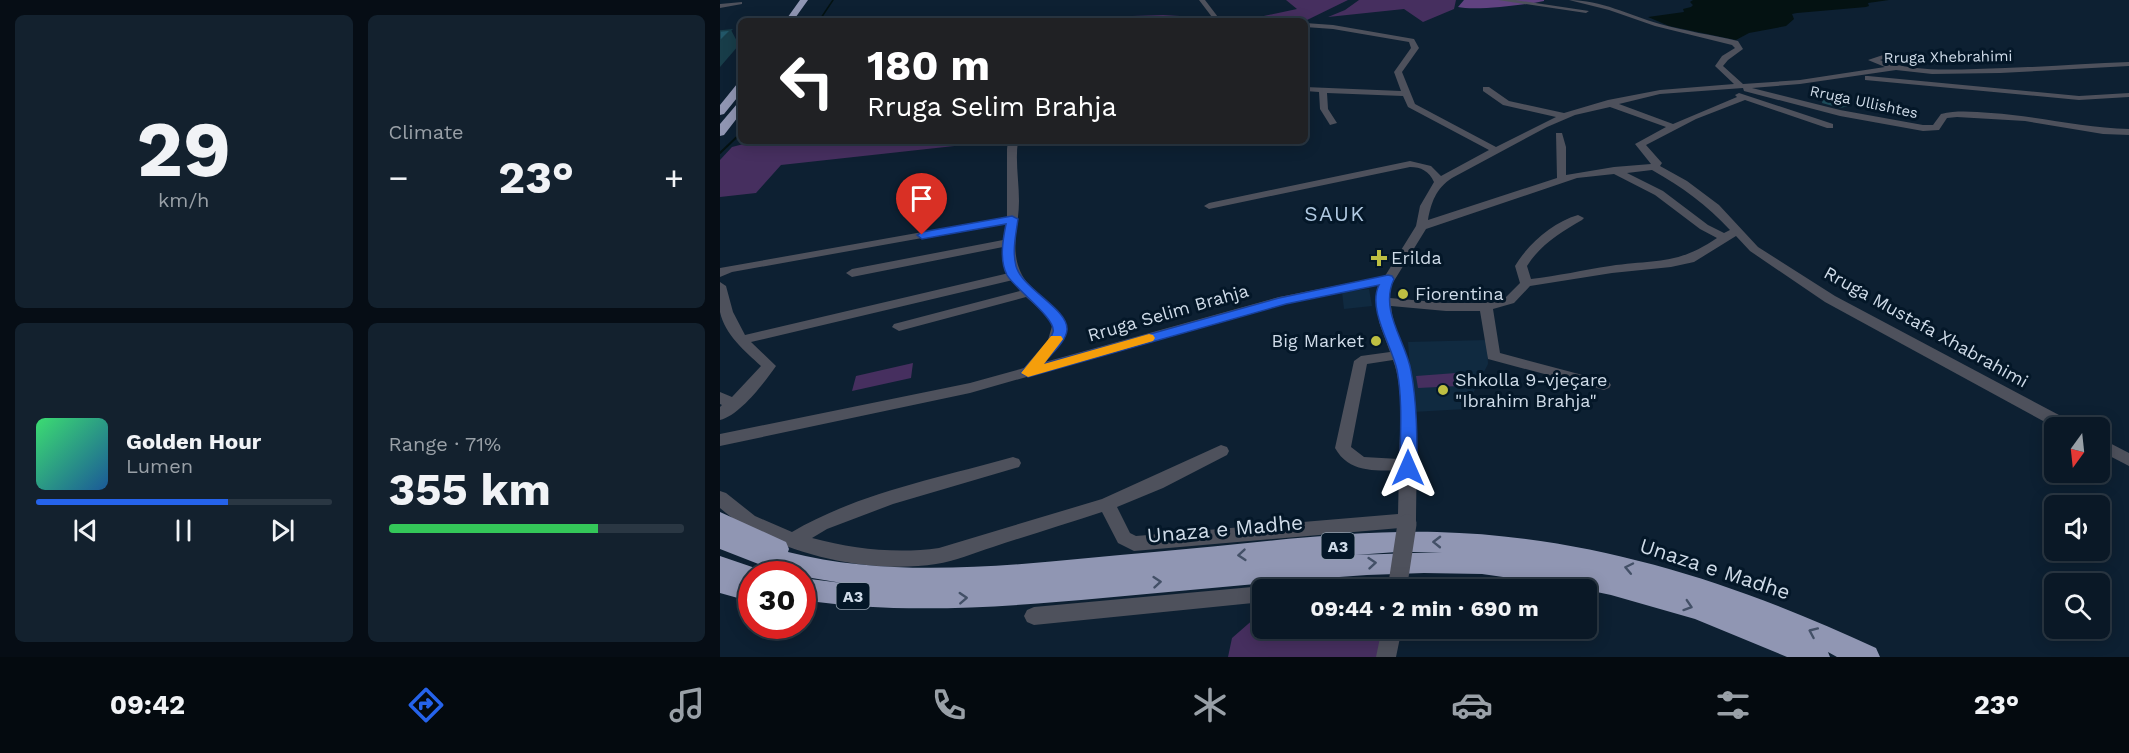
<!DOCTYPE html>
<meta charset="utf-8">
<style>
body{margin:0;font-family:"Work Sans",sans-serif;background:#13212e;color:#f1f3f6;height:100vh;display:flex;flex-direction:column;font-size:22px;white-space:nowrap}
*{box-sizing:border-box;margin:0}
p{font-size:20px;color:#99a0a7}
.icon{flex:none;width:33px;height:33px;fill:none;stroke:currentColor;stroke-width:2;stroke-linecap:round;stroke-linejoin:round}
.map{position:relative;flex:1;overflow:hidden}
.sheet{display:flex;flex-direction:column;gap:15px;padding:15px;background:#060d15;width:720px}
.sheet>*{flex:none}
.banner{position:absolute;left:18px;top:18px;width:570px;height:126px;border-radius:9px;box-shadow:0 3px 15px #0003,0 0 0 2px #2a3743;background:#202124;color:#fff;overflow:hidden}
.needle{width:39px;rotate:195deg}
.controls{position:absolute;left:1324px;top:417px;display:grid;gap:12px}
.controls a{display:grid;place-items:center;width:66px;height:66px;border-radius:9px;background:#0a1826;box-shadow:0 3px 15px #0003,0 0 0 2px #2a3743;font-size:30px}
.speed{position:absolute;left:18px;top:561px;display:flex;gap:12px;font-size:30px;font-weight:700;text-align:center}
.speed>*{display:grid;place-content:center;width:78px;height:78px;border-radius:50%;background:#0a1826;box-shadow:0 3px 15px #0003,0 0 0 2px #2a3743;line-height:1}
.speed .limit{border:9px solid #d22;background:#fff;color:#111}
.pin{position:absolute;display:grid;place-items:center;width:51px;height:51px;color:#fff;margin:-62px -26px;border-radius:50% 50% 50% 0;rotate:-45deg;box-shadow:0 0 6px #0007}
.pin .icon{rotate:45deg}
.me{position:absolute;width:66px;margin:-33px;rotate:0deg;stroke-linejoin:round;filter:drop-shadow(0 0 4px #0008)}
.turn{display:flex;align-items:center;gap:21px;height:126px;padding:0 30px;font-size:27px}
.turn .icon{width:78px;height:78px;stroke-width:2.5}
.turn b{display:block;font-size:42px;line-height:51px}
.big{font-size:45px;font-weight:700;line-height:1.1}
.sheet .card{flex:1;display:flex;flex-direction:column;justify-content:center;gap:9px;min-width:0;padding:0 21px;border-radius:9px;background:#13212e}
.sheet .dial{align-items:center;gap:0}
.dial b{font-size:78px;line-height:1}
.song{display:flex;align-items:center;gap:18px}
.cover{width:72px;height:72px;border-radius:9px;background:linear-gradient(135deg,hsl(140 70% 55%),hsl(210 70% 35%))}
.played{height:6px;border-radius:3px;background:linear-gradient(90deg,#2563eb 65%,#2a3743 65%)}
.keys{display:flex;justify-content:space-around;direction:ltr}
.heat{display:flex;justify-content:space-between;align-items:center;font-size:33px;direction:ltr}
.charge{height:9px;border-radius:4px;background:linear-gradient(90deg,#34c759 71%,#2a3743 0)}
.sheet .tiles{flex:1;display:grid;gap:15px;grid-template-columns:repeat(2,1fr)}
.trip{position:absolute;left:532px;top:579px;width:345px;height:60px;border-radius:9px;background:#0a1826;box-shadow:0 3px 15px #0003,0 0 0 2px #2a3743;font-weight:700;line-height:60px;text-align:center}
.tabs{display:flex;height:96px;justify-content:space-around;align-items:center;background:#040a0f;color:#99a0a7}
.tabs .icon{width:42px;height:42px}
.tabs .current{color:#2563eb}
.tabs b{font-size:27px;color:#f1f3f6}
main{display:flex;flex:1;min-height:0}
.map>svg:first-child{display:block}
.built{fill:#102a40}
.green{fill:#462f5f}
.forest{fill:#604280}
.water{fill:#041212}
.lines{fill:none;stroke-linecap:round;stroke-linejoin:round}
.stream-far1{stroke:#041212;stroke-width:1.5}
.stream{stroke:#041212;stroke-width:2}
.minor{fill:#4e515c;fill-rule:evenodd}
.highway{fill:#9096b3;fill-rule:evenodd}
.minor-bridge{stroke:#4e515c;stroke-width:19}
.wall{fill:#1d4b59}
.shaded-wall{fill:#183d49}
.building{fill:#225768;stroke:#183d49;stroke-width:1.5}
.oneway{stroke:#435067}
.route{fill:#2563eb;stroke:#184099;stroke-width:1.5}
.slow{fill:#f59e0b}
.poi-dot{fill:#bebf42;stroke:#041728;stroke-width:2}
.labels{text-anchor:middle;stroke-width:6;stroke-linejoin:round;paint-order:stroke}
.far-street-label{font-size:15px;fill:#cfdbe8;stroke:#041728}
.shield{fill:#041728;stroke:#92a0ae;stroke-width:1.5}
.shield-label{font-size:16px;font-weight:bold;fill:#cfdbe8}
.poi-label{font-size:18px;fill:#cfdbe8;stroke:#041728;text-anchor:start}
.street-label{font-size:18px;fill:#cfdbe8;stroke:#041728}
.quarter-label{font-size:21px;letter-spacing:1.5px;fill:#b0c9e1;stroke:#041728}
.near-street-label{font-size:21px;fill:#cfdbe8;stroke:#041728}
</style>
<main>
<section class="sheet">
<div class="tiles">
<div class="card dial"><b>29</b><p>km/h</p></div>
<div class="card"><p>Climate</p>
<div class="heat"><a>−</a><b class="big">23°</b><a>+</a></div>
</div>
<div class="card">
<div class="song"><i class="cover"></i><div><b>Golden Hour</b><p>Lumen</p></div></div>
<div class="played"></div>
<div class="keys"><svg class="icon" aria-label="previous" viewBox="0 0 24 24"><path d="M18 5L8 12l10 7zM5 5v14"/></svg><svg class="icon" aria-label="pause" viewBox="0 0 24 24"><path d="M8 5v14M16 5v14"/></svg><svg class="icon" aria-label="next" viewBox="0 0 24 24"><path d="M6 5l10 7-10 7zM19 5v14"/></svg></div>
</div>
<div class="card"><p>Range · 71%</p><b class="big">355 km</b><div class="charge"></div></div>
</div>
</section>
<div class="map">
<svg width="1409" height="657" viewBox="0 0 1409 657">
<rect width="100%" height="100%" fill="#0d2032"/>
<path class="built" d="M 649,289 L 652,306 L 624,309 L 622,292 Z
M 767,340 L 768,364 L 745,409 L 693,412 L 688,342 Z"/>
<path class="green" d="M 566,0 L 628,0 L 585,21 L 520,21 L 577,9 Z
M 639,0 L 736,0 L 734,9 L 703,22 L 684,9 L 608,17 L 625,10 Z
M 443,15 L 477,17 L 444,21 L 318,21 L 319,19 Z
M 35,141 L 280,141 L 61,165 L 36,193 L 0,197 L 0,160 L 12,147 Z
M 193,363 L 191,378 L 132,391 L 136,376 Z
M 736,373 L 739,386 L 698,388 L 696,376 Z
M 543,611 L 543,628 L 668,629 L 660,657 L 508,657 L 512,638 Z"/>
<path class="forest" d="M 744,0 L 824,0 L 824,1 C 806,5 755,11 738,7 Z"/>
<path class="water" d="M 973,0 L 1169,0 L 1148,3 L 1149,6 L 1146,7 L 1077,13 L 1072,14 L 1074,19 L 1066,26 L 1029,33 L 1016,40 L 949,26 L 928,17 L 964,12 L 963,9 L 971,7 L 973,5 L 970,2 Z"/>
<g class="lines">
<path class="stream-far1" d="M 99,21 L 113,0"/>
<path class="stream" d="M 0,153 L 21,133"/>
<path class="minor" d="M 479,0 L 485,0 L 501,21 L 495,21 Z
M 778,0 L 795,0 L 869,11 L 866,13 Z
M 849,0 C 881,0 909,15 940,24 C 965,31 992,35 1018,41 L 1023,49 L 1008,60 L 1003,66 L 1023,84 L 1080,80 L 1165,67 L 1148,60 L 1169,53 L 1204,61 L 1200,63 L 1169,57 L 1160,60 C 1191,71 1223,70 1256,69 C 1307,68 1358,64 1409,62 L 1409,66 L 1280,73 L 1212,74 L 1176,70 L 1080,84 L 1032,88 L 1120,110 L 1203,125 L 1213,125 L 1221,114 C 1238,110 1254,112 1271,113 C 1318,116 1363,128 1409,129 L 1409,135 L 1383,134 L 1305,121 L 1237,117 L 1227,118 L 1219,130 L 1203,131 L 1120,116 L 1024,91 L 1023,88 L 940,94 L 899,104 L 953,124 L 1017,97 L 1015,95 L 1019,93 L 1113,124 L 1113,128 L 1107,128 L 1025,100 L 976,119 L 926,145 L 942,163 L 940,166 L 967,181 L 999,205 L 1038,247 L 1115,296 L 1356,424 L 1358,428 L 1336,428 L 1105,302 L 1030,251 L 1016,236 L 974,262 L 951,267 L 892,273 L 810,286 L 794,303 L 773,309 L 780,353 L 889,382 L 891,385 L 889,388 L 884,390 L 768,359 L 760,311 L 726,311 L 671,306 C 673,330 687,349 691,372 C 700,421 696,474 696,524 L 693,529 L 687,531 L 680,528 L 414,551 L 398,543 L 382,512 C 346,524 309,535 273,547 C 254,553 235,561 216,564 C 149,575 51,553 0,508 L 0,491 L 6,493 L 35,516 L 72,532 C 138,493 219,478 293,457 L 299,459 L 301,463 L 299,467 L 173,504 L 107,529 L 92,538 C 134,549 176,554 219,548 L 382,499 L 501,445 L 507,447 L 509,451 L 507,455 L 443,488 L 397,507 L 410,533 L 416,536 L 678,514 L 679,471 C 654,470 629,473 615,448 L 634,361 L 641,356 L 670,352 L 659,322 L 657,289 L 659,284 L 566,303 L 250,393 L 0,446 L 0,434 L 250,383 L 304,368 L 328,340 L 332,326 L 331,319 L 306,297 L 179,331 L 172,327 L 174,324 L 300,291 L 293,280 L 31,342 L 56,366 C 44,383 20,415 0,420 L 0,407 L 2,405 L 0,404 L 0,392 L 12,397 L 41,366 C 25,351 5,335 0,312 C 0,303 0,292 0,282 L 6,286 L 13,312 L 25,335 L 289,273 L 283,247 L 132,277 L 126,273 L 132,269 L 283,240 L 286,223 L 12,272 L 0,277 L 0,268 L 287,217 L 287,149 L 288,141 L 298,141 C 295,161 299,181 299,201 C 299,227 289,250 302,275 C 311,292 345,309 346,327 C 346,340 333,353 325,362 L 559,297 L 665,276 L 696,226 L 700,206 L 714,182 C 709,171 701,167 690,167 L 489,209 L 484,206 L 489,203 L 690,161 L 711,166 L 721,176 L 769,150 L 688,107 L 683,96 L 607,93 L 608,109 L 617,123 L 610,125 L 600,109 L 599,92 L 585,91 L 585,87 L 681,91 L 674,72 L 691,48 L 689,42 L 613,29 L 585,27 L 585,23 L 613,25 L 694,39 L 699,48 L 682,72 L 695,104 L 776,147 L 836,117 L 783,105 L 763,91 L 763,87 L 769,87 L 789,101 L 844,113 L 888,100 L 940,90 L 1014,84 L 995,66 L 1002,56 L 1015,48 L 1012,45 L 935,26 L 889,10 ZM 890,107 L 946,127 L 915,144 L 931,164 L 894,167 L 846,175 L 846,147 L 842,133 L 836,133 L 837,178 L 708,220 C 711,203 716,188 732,178 L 827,127 L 855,115 ZM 932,170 C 962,187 987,205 1010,230 L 1004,233 L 988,225 L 943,191 L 907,173 ZM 894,174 L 935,195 L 980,229 L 997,238 C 956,266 935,259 890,266 C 863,270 838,276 811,279 L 807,266 C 820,245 841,232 862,220 L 864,218 L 858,215 C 833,222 808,244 795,266 L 800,283 L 785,298 L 761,303 L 726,303 L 670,298 L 669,289 L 706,229 L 857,178 ZM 673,360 C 684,390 680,427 679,459 L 644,457 L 631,447 L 647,364 Z
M 22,2 L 22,4 L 0,8 L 0,4 Z
M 1148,76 L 1359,96 L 1409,93 L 1409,97 L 1359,100 L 1145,80 L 1145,76 Z
M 1380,438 L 1409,453 L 1409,466 L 1380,451 Z
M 623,578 L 646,584 L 648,590 L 580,590 L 582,584 Z
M 543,586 L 551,590 L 543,590 L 543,602 L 314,625 L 307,622 L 304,616 L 307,610 L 314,607 Z
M 662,628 L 682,628 L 676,657 L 656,657 Z"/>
<path class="highway" d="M 80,0 L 88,0 L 73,21 L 65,21 Z
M 21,83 L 21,93 L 4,114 L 0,115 L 0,105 L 17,84 Z
M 21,103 L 21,113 L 4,135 L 0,136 L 0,124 L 17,104 Z
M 0,512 L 66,542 L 69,549 L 68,552 C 186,582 315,562 434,552 C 528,544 623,530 717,532 C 872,536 1017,583 1156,648 L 1160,657 L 1117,657 L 1108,652 L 1110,657 L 1067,657 L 975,619 L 891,595 L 848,586 L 762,574 L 704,573 L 647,575 C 559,581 471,590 383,598 C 282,607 183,615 82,600 L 82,578 L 122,583 L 86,577 L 82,574 L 41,565 L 0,549 ZM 677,552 L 722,552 L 635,555 Z
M 0,556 L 41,570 L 43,574 L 32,574 L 32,602 L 0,593 Z"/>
<path class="minor-bridge" d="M 677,590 L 687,524"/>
</g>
<path class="wall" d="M 1104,95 L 1130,98 L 1128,106 L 1120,108 L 1102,103 Z"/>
<path class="shaded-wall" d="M 11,30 L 19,45 L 0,67 L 0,41 Z
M 1130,98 L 1128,106 L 1120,108 L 1123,100 Z"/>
<path class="building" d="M 11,30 L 0,41 L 0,31 Z
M 1115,92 L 1130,98 L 1123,100 L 1104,95 Z"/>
<defs><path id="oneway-chevron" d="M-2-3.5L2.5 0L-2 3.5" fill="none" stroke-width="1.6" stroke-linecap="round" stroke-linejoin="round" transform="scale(1.5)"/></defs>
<g class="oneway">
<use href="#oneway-chevron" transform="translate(717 542) rotate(-179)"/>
<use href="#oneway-chevron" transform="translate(522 555) rotate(175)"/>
<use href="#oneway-chevron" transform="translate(652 563) rotate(-5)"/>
<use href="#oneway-chevron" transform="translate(909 568) rotate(-168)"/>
<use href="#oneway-chevron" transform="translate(437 582) rotate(-5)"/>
<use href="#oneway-chevron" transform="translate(243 598) rotate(-3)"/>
<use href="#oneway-chevron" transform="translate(968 606) rotate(18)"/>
<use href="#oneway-chevron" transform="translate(1093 632) rotate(-156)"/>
</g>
<path class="route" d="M 292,216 L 298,219 C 296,234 292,251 296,266 C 302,289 349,309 347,330 C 346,342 331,354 323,364 L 559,298 L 668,275 L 672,276 L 674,279 C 659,311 686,341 691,371 C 697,403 697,436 697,468 L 694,473 L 688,475 L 683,473 L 680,468 C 680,437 683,401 677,370 C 672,346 647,309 659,285 L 566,304 L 308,377 L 301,373 C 310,360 328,347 333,332 C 337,319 295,289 287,275 C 279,260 283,239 286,224 L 202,239 L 197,235 L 202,232 Z"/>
<path class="slow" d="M 429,334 L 433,335 L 435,338 L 433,341 L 308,377 L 301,373 L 331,336 L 341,336 L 343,339 L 324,364 Z"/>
<g class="poi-dot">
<path d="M656 249h6v6h6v6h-6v6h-6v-6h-6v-6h6z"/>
<circle cx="683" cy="294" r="6"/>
<circle cx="656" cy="341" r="6"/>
<circle cx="723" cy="390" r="6"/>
</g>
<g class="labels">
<g class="far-street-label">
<text transform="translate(1228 57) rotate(-1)" y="5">Rruga Xhebrahimi</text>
<text transform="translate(1144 102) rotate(12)" y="5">Rruga Ullishtes</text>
</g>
<g class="shield">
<rect x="601.5" y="533" width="33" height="26" rx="4.5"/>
<rect x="116.5" y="583" width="33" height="26" rx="4.5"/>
</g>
<g class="shield-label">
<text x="618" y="552">A3</text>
<text x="133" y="602">A3</text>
</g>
<g class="poi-label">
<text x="671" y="264">Erilda</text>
<text x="695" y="300">Fiorentina</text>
<text x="644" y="347" text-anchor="end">Big Market</text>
<text x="735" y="386">Shkolla 9-vjeçare<tspan x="735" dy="21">"Ibrahim Brahja"</tspan></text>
</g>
<g class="street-label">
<text transform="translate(448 313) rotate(-16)" y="6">Rruga Selim Brahja</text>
<text transform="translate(1206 327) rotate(29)" y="6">Rruga Mustafa Xhabrahimi</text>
</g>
<g class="quarter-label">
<text x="615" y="221">SAUK</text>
</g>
<g class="near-street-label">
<text transform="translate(505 529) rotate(-5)" y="7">Unaza e Madhe</text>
<text transform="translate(995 569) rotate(18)" y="7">Unaza e Madhe</text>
</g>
</g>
</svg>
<div class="controls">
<a><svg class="needle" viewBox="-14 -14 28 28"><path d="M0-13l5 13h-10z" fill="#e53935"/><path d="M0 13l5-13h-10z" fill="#99a0a7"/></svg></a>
<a><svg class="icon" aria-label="sound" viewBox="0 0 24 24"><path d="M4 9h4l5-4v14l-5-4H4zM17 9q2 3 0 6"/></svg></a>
<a><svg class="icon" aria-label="search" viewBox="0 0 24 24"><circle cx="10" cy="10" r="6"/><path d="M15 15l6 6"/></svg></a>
</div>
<div class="speed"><div class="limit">30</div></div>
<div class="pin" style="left:202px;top:235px;background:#d93025"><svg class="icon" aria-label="arrive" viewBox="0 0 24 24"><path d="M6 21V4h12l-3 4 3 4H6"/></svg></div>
<svg class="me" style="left:688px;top:468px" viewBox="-20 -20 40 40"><path d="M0-17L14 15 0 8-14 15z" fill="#2563eb" stroke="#fff" stroke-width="4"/></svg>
<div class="trip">09:44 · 2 min · 690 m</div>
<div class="banner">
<div class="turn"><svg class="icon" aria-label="left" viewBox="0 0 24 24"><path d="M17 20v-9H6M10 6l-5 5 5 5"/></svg><div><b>180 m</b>Rruga Selim Brahja</div></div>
</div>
</div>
</main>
<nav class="tabs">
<b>09:42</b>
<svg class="icon current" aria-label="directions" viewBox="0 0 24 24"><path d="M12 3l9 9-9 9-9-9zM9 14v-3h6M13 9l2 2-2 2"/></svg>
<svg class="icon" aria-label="music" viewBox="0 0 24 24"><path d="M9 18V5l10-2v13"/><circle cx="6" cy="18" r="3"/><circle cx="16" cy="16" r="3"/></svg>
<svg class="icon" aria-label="phone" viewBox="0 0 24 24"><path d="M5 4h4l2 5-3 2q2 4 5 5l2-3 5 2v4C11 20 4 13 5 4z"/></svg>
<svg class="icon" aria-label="climate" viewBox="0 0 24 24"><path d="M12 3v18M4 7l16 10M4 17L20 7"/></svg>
<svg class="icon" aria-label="car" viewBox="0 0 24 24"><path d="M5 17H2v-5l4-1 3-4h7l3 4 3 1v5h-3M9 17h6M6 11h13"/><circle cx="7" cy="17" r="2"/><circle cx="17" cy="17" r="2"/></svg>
<svg class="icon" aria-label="filters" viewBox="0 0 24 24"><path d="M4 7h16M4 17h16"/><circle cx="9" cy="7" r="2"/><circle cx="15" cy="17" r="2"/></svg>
<b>23°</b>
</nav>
